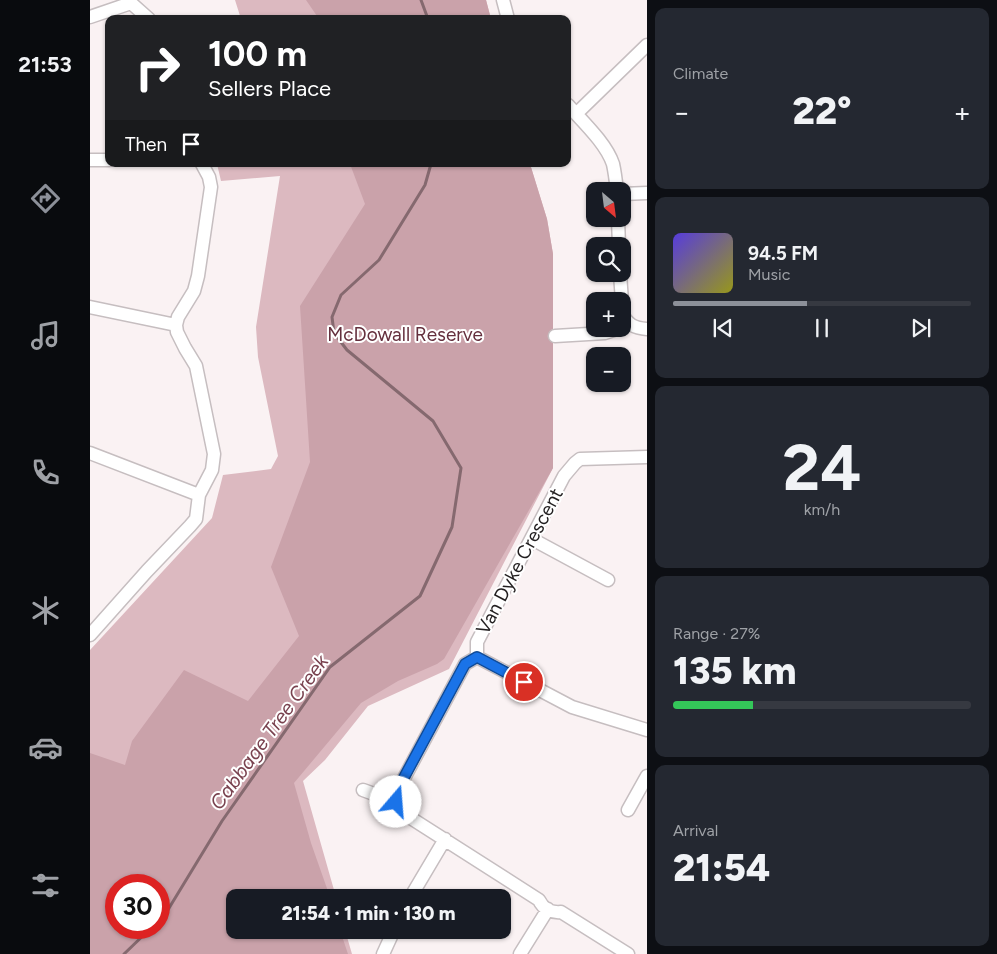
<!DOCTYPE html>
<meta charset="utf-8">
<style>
body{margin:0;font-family:Figtree,sans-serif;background:#242831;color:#f1f3f6;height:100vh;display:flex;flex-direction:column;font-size:19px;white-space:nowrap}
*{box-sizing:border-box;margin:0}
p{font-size:16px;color:#9ea1a6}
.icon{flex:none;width:28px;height:28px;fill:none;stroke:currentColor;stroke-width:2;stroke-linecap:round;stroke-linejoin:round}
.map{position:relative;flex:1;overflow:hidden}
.panel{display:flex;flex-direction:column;gap:8px;padding:8px;background:#0d0f14;width:350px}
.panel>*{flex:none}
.top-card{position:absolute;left:15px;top:15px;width:466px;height:152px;border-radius:10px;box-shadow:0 1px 4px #0004;background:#202124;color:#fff;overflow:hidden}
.needle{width:32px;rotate:152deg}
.fabs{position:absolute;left:496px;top:182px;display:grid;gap:10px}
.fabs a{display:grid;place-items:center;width:45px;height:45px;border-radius:10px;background:#171b24;box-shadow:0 1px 4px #0004;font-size:25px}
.speed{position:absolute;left:15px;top:874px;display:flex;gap:10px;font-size:25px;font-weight:700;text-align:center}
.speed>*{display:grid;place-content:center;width:65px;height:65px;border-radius:50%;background:#171b24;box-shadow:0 1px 4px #0004;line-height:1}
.speed .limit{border:8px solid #d22;background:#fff;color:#111}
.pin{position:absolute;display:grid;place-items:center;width:42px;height:42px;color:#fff;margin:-21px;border:2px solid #fff;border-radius:50%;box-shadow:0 1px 5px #0007}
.me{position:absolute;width:55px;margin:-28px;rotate:18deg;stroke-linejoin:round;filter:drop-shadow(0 0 4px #0008)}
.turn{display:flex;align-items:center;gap:18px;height:105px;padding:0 20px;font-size:22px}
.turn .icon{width:65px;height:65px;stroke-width:2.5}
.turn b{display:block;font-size:35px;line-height:42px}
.then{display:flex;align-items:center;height:48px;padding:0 20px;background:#0003;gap:10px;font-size:19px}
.big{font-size:38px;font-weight:800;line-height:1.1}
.panel .card{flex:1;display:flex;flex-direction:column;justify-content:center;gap:8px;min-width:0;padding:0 18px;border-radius:10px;background:#242831}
.panel .dial{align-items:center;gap:0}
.dial b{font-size:65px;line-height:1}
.song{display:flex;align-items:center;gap:15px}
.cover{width:60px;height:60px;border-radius:8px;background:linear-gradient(135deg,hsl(250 70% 55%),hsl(60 70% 35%))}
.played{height:5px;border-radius:2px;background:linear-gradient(90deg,#8c9099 45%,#363941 45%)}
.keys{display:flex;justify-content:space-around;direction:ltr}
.heat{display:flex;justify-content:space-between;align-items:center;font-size:28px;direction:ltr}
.charge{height:8px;border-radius:4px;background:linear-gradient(90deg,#34c759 27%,#363941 0)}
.trip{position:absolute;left:136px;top:889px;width:285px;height:50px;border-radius:10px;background:#171b24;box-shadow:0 1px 4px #0004;font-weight:800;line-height:50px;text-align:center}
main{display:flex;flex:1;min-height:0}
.tab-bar{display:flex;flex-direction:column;width:90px;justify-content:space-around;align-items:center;background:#090b0e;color:#9ea1a6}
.tab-bar .icon{width:35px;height:35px}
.tab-bar .active{color:#8c9099}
.tab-bar b{font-size:22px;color:#f1f3f6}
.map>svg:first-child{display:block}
.green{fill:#dcb9c0;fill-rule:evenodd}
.forest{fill:#caa2aa;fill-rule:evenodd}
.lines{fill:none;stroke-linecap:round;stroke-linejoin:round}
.stream{stroke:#85696f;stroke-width:3}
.street-casing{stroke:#c6bec0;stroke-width:15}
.street{stroke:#fff;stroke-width:12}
.route-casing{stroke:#114b97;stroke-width:12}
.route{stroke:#1a73e8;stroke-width:9}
.labels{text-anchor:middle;stroke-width:4;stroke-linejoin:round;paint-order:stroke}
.park-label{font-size:19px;fill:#642f3d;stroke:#fff}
.street-label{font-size:19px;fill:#221f20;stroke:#fff}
.water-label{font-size:20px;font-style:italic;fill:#79424f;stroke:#fff}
</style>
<main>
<nav class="tab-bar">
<b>21:53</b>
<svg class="icon active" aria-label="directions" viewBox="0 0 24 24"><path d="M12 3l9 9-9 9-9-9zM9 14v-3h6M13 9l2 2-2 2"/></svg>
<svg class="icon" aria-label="music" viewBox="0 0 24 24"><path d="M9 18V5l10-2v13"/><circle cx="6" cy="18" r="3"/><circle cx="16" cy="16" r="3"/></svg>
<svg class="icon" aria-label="phone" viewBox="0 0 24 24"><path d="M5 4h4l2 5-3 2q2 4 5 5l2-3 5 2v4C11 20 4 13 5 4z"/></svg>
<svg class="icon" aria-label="climate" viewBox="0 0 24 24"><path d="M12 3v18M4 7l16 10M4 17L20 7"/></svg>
<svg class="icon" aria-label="car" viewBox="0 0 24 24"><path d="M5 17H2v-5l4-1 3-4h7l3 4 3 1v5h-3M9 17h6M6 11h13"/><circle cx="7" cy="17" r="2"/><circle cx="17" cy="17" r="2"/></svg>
<svg class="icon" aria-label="filters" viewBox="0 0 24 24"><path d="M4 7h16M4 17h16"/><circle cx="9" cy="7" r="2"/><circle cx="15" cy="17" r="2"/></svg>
</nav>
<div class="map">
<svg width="557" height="954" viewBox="0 0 557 954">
<rect width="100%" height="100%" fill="#faf2f3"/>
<path class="green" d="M 145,0 L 396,0 L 401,19 L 151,19 Z
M 127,164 L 440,164 L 457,219 L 463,254 L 463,468 L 359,669 L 278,706 L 235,760 L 213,781 L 246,897 L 145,898 L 145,930 L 255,930 L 262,954 L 0,954 L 0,650 L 122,518 L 133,475 L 181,469 L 188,456 L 168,357 L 166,327 L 190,176 L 131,181 ZM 26,885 L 69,885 L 69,928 L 26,928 Z"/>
<path class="forest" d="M 216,0 L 396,0 L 401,19 L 229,19 Z
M 260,164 L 440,164 L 457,219 L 463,254 L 463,468 L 354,659 L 347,664 L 308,681 L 271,703 L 204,783 L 221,843 L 240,897 L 145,898 L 145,930 L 250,930 L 258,954 L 0,954 L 0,753 L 35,765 L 42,741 L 94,670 L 158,701 L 209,636 L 181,567 L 220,462 L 210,306 L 275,204 ZM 26,885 L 69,885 L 69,928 L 26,928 Z"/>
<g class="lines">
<path class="stream" d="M 331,0 L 338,19
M 69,920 L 76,913 L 132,821 L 240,667 L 330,596 L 362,527 L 371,468 L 343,421 L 257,350 L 244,333 L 242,317 L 251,295 L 289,260 L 335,185 L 341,164
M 34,954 L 61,928"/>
<g class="street-casing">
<path id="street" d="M 39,0 L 41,3 L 59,19
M 413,0 L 418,19
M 0,17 L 41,3
M 478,105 C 492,121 516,143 523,164 C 525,173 526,182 527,191
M 486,114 L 557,45
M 0,160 L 19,160
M 532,194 L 557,193
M 528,219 L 529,246
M 530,274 L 532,301
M 0,307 L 86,325
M 532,313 C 537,325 545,328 557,329
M 465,336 L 515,333 L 527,329
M 0,453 L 109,495 L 106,519 L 100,526 L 57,571 L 0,635
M 109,495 L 122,470 L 124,454 L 106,366 L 95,348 L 87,332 L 86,325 L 88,317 L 104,291 L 108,276 L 121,187 L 119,177 L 112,164
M 442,539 L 518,580
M 387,657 L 482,707 L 557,730
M 273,790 L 306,802
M 538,810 L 557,776
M 320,898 L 355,839
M 293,954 L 304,930
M 430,954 L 458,909
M 538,954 L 471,912 C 462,913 453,909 449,900 L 316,815 C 309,809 306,805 305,795 L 375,664 L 387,657 L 387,642 L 474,476 L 485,463 L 490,459 L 557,457"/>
</g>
<use href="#street" class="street"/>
</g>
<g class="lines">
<g class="route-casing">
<path id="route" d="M 306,802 L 305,796 L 310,785 L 375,664 L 387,657 L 434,682"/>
</g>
<use href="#route" class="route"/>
</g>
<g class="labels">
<g class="park-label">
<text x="315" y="341">McDowall Reserve</text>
</g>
<g class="street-label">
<text transform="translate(429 561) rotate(-62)" y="7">Van Dyke Crescent</text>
</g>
<g class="water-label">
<text transform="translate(179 732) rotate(-54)" y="7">Cabbage Tree Creek</text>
</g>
</g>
</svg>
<div class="fabs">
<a><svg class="needle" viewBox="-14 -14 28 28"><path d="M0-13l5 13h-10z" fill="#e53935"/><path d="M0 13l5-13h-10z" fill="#9ea1a6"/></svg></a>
<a><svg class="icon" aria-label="search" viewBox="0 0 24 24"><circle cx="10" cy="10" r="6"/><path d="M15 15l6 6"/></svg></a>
<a>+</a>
<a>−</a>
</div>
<div class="speed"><div class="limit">30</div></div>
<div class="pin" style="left:434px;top:682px;background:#d93025"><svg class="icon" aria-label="arrive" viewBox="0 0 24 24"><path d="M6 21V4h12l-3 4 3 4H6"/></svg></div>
<svg class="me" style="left:306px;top:802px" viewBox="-20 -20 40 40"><circle r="19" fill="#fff"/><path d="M0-13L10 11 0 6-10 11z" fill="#1a73e8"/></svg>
<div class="trip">21:54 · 1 min · 130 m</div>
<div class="top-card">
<div class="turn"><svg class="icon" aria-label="right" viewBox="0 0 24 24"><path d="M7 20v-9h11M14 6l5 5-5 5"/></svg><div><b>100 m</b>Sellers Place</div></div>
<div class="then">Then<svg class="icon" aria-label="arrive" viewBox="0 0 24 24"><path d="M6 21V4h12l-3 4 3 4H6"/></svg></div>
</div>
</div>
<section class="panel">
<div class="card"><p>Climate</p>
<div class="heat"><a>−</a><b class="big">22°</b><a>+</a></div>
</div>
<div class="card">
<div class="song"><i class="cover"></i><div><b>94.5 FM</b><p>Music</p></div></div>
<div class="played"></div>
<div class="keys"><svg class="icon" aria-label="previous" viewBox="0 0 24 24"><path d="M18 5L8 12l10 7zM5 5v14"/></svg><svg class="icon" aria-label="pause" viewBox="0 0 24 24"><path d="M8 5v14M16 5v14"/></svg><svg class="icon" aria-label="next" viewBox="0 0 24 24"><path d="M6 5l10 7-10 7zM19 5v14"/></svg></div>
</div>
<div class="card dial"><b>24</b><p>km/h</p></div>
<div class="card"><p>Range · 27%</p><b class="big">135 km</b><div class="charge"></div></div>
<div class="card"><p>Arrival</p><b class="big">21:54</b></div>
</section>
</main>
